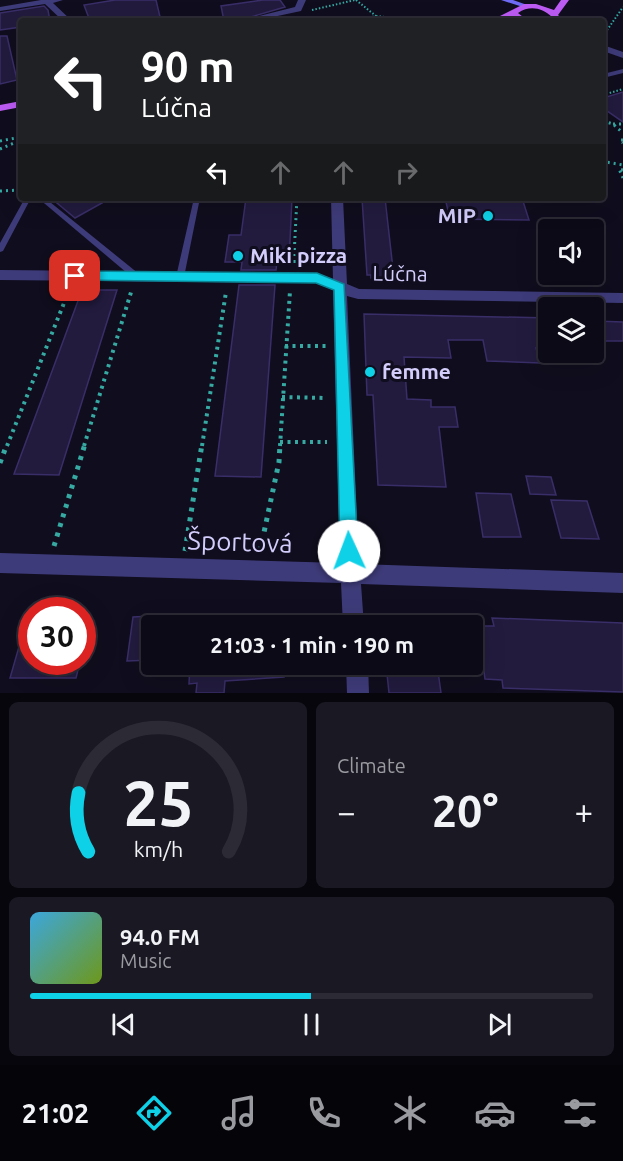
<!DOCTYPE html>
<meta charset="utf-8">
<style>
body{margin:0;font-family:Ubuntu,sans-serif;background:#1a1823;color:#f1f3f6;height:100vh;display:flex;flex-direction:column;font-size:22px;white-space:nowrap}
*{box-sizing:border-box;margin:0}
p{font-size:20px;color:#9a9aa1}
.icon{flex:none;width:33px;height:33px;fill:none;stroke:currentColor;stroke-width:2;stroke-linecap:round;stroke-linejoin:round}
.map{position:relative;height:693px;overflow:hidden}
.side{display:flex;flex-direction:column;gap:9px;padding:9px;background:#07060c;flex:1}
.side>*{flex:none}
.guide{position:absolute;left:18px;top:18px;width:588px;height:183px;border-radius:6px;box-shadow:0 6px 24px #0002,0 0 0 2px #2c2b35;background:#202124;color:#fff;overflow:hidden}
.controls{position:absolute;left:538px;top:219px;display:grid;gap:12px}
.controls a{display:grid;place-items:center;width:66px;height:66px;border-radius:6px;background:#0c0a16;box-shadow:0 6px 24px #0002,0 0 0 2px #2c2b35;font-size:30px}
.speed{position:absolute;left:18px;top:597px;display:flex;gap:12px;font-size:30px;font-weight:700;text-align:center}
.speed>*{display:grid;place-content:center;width:78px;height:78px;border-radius:50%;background:#0c0a16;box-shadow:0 6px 24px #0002,0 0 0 2px #2c2b35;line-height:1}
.speed .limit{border:9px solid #d22;background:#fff;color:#111}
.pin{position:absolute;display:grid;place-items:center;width:51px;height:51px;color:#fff;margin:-26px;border-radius:12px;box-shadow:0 3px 9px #0006}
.me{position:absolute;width:66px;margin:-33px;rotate:358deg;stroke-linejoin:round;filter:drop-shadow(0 0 4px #0008)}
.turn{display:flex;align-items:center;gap:21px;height:126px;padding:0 24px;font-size:27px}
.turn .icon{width:78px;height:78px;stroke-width:2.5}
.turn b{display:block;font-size:42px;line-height:51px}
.lanes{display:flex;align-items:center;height:57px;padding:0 24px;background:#0003;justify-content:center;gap:30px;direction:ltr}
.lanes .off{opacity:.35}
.big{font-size:45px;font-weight:700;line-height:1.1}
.side .tile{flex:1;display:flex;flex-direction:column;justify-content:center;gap:9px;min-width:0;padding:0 21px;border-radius:9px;background:#1a1823}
.side .dial{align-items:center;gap:0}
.dial svg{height:156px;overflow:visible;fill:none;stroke:#2c2b35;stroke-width:7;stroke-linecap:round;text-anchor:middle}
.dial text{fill:#f1f3f6;stroke:none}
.song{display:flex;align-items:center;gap:18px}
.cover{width:72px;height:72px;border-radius:9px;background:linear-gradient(135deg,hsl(200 70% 55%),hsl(80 70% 35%))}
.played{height:6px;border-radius:3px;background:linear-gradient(90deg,#0ed0e7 50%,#2c2b35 50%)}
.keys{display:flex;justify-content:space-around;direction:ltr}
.heat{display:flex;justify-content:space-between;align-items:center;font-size:33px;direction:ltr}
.side .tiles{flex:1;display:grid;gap:9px;grid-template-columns:1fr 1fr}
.tile:last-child{grid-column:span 2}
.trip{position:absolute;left:141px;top:615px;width:342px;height:60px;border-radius:6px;background:#0c0a16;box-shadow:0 6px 24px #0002,0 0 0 2px #2c2b35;font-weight:700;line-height:60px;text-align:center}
.dock{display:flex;height:96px;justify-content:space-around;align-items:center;background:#050409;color:#9a9aa1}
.dock .icon{width:42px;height:42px}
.dock .on{color:#0ed0e7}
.dock b{font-size:27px;color:#f1f3f6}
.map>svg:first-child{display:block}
.building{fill:#221b3e;stroke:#3a2e68;stroke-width:1.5}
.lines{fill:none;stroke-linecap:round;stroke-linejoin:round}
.path-far3{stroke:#35a9a2;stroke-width:2;stroke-dasharray:1.5 2;stroke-linecap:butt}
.path-far2{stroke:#35a9a2;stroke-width:3;stroke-dasharray:2 4;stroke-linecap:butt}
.path-far1{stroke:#35a9a2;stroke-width:4;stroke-dasharray:3 4.5;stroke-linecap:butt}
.path{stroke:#35a9a2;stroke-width:5;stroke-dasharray:4 6;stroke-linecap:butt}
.lane{fill:#3e3b7a;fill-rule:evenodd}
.street{fill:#3e3b7a;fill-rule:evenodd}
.secondary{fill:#6f6bf6;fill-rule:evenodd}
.primary{fill:#bd5bf5;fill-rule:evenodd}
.route{fill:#0ed0e7;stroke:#098796;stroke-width:1.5}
.poi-dot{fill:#0ed0e7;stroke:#100d1e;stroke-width:2}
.labels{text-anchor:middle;stroke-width:6;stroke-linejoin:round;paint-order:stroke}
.poi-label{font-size:21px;font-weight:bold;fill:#d3cdfc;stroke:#100d1e;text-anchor:start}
.street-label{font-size:21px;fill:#d3cdfc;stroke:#100d1e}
.near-street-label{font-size:26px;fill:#d3cdfc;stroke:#100d1e}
</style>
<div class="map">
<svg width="623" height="693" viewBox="0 0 623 693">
<rect width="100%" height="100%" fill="#100d1e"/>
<path class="building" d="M 115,0 L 156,0 L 161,21 L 124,21 L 123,18 L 90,21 L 84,5 Z
M 263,0 L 280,0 L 285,7 L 237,21 L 224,21 L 221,6 Z
M 44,6 L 48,10 L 50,21 L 21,21 L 21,27 L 0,30 L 0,13 Z
M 0,36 L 7,36 L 17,80 L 0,84 Z
M 623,92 L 623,122 L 603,108 L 603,98 Z
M 51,198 L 111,198 L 75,218 Z
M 246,198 L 292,198 L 289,262 L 277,262 L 276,270 L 241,270 L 242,262 L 225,262 L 229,235 L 241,235 Z
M 362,198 L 385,198 L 394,278 L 371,278 L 371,275 L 367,275 Z
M 445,198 L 522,198 L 529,220 L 450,219 Z
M 239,285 L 275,285 L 261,477 L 215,476 Z
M 82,290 L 117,290 L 59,475 L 14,474 Z
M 364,314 L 549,318 L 549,348 L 536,348 L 540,363 L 487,361 L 483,340 L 448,340 L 451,358 L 404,357 L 407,399 L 431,400 L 431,407 L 455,407 L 458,427 L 439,427 L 446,487 L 378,485 L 373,395 L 367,395 Z
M 594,321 L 623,322 L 623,341 L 594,341 Z
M 526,476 L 551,477 L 556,495 L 530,494 Z
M 476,493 L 511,494 L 521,537 L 483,537 Z
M 551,500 L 587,501 L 599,539 L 561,538 Z
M 152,616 L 152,660 L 127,661 L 133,617 Z
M 492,618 L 623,623 L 623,692 L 503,688 L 502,680 L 485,679 L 478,626 L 494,626 Z
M 27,619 L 32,619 L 32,662 L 80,662 L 76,678 L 10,678 Z
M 190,664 L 284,664 L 284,677 L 225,681 L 224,693 L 196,693 L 197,683 L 189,684 Z
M 386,664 L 437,664 L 441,693 L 389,693 Z"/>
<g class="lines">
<path class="path-far3" d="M 356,0 L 376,16 L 356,21
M 312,10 L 355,0
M 376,16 L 418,21
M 603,36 L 623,7
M 603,95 L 623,89"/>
<path class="path-far2" d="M 603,113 L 606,115 L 603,117
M 603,121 L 613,124 L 623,133
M 613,124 L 623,124
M 623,140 L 620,140 L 623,143
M 0,141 L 21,137
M 603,141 L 603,148
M 0,149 L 21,140
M 603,159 L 606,162 L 623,165
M 623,170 L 619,169 L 623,178
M 0,191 L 20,190
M 294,256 L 297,198"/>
<path class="path-far1" d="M 294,263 L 294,255
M 285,346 L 326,346
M 282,397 L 327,398
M 280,442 L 327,442
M 7,446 L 70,288
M 84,446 L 132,289
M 202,446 L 226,292
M 280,446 L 290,291"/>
<path class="path" d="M 0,463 L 7,444
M 54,546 L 85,444
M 185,551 L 202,444
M 260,551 L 279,462 L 280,444"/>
<path class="lane" d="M 623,69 L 623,73 L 603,78 L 603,74 Z
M 25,198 L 31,198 L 3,251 L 0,252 L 0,243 Z
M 38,198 L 45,198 L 139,274 L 140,276 L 139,278 L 133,278 Z
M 194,198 L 200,198 L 184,277 L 180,280 L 176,277 Z"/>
<path class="street" d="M 41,0 L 63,0 L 53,3 L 72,21 L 63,21 L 45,4 L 0,11 L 0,7 Z
M 298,0 L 306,0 L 301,11 L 254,21 L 239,21 L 295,7 Z
M 603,45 L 623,52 L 623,58 L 603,51 Z
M 331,198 L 343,198 L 347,284 L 359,289 L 623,293 L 623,303 L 358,299 L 347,296 L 359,564 L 623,573 L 623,593 L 361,584 L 364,626 L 343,626 L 341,583 L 0,573 L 0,553 L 340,563 L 333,290 L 316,283 L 0,280 L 0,270 L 317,273 L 333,279 Z
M 346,664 L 368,664 L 369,693 L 347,693 Z"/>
<path class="secondary" d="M 501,0 L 513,0 L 530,6 L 526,8 Z"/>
<path class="primary" d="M 561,0 L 569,0 L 558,15 L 560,17 L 557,21 L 549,21 L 552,17 C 542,8 530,5 518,13 L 528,21 L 518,21 L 513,17 L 502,21 L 490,21 L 524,4 L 536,4 L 554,10 Z
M 21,101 L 21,107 L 0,111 L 0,105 Z"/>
</g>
<path class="route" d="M 75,271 L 317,273 L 344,284 L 358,551 L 355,557 L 349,560 L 343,557 L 340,551 L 334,290 L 316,283 L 75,280 L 69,276 Z"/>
<g class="poi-dot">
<circle cx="488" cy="216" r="6"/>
<circle cx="238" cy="256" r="6"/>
<circle cx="370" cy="372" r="6"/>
</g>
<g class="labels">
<g class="poi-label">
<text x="476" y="223" text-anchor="end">MIP</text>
<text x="250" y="263">Miki pizza</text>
<text x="382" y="379">femme</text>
</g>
<g class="street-label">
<text transform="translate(400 274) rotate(1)" y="7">Lúčna</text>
</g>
<g class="near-street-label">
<text transform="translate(240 542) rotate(2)" y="9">Športová</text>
</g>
</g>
</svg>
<div class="controls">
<a><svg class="icon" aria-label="sound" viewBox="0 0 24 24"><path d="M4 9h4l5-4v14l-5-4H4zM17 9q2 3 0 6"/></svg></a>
<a><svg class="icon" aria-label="layers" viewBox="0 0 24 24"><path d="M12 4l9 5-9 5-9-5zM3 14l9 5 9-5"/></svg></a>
</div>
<div class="speed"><div class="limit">30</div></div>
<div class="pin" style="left:75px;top:276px;background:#d93025"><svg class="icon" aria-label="arrive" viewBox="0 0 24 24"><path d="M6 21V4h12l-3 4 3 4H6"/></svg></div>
<svg class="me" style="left:349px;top:551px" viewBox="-20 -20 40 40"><circle r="19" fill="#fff"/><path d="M0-13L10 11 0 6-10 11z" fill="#0ed0e7"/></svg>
<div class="trip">21:03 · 1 min · 190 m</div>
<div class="guide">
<div class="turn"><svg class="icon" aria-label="left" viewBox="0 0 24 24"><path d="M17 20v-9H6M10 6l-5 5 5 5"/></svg><div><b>90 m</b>Lúčna</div></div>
<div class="lanes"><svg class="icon" aria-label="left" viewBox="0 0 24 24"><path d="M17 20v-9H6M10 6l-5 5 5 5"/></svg><svg class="icon off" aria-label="ahead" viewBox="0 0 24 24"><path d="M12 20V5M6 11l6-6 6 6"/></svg><svg class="icon off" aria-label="ahead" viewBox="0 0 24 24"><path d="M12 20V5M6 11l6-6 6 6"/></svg><svg class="icon off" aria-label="right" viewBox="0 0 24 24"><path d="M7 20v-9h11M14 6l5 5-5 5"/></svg></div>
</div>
</div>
<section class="side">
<div class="tiles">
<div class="tile dial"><svg viewBox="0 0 100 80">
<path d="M14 69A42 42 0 1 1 86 69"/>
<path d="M14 69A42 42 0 0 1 9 39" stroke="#0ed0e7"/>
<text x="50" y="56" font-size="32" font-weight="700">25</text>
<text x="50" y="72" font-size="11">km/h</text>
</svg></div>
<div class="tile"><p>Climate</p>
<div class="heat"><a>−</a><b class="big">20°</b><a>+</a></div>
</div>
<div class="tile">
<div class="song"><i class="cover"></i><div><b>94.0 FM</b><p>Music</p></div></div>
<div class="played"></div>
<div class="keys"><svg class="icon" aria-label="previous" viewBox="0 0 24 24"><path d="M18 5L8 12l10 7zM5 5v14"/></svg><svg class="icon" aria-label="pause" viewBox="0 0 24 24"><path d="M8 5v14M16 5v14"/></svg><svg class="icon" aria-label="next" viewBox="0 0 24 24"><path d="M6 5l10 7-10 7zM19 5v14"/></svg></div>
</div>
</div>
</section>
<nav class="dock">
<b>21:02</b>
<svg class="icon on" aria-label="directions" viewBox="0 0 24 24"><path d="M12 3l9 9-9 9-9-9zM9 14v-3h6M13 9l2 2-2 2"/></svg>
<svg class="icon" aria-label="music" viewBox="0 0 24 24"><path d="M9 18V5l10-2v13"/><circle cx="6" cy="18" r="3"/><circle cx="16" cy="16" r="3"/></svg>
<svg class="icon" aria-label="phone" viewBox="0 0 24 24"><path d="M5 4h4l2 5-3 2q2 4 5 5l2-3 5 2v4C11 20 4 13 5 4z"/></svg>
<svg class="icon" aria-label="climate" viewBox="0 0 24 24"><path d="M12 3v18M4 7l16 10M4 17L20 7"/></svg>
<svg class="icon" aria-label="car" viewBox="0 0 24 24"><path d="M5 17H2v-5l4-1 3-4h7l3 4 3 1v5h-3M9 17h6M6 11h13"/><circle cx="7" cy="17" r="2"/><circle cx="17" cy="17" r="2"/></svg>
<svg class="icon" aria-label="filters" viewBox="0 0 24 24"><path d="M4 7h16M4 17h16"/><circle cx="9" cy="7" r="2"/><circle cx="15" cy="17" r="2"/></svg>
</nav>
